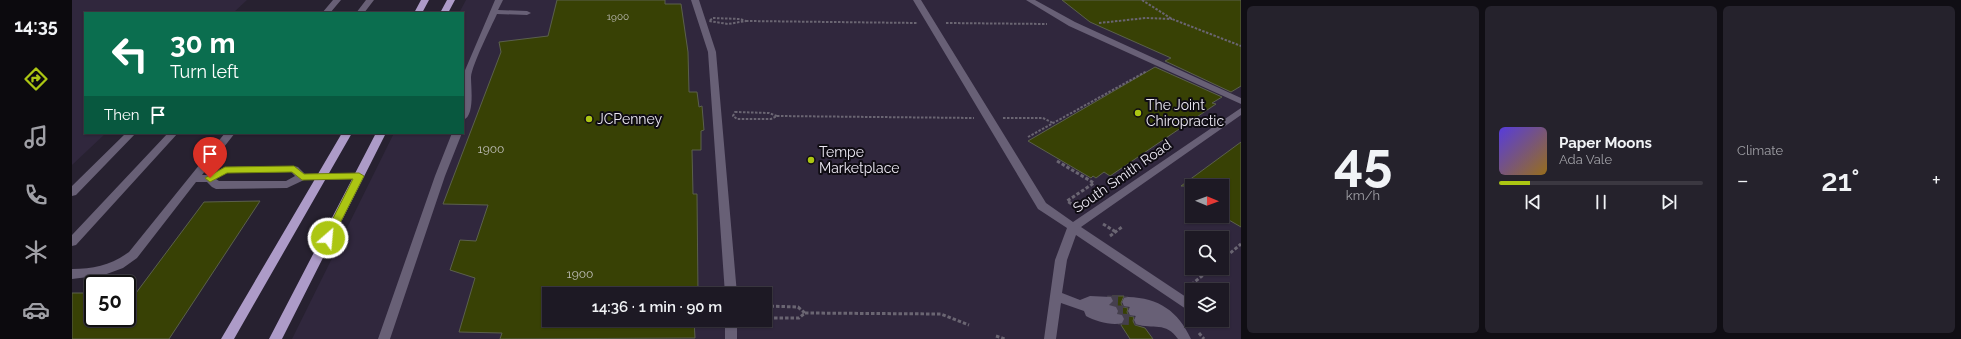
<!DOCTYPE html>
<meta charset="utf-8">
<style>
body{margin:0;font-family:Raleway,sans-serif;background:#25222c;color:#f1f3f6;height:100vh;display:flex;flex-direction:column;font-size:15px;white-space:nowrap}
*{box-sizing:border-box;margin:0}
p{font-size:13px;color:#a0a0a6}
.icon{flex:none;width:22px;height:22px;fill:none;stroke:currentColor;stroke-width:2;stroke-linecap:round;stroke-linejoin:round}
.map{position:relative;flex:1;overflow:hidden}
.sheet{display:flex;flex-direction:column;gap:6px;padding:6px;background:#100e14;width:720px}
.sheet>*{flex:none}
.top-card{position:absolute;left:12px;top:12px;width:380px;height:122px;border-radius:0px;box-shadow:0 1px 3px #0004,0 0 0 1px #3b3841;background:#0b6e4f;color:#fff;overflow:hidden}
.needle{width:26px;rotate:91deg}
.controls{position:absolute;left:1113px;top:179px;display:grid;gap:8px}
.controls a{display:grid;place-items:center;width:44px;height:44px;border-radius:0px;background:#1d1924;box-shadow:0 1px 3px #0004,0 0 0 1px #3b3841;font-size:20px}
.speed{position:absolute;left:12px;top:275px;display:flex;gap:8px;font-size:20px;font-weight:700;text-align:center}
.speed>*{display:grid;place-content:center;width:52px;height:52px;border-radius:50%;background:#1d1924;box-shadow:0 1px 3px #0004,0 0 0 1px #3b3841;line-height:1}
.speed .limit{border:2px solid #111;border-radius:6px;background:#fff;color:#111}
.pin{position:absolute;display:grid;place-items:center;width:34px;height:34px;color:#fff;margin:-41px -17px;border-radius:50% 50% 50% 0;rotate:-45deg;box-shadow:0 0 4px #0007}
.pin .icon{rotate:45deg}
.me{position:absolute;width:44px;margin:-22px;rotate:27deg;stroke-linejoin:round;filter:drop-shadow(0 0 3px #0008)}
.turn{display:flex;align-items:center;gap:14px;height:84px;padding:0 20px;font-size:18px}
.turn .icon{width:52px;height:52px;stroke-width:2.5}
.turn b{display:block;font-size:28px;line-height:34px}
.then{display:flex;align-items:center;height:38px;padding:0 20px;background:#0003;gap:8px;font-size:15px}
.big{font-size:30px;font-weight:600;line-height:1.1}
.sheet .widget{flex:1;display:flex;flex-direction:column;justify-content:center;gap:6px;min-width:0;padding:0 14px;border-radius:6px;background:#25222c}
.sheet .dial{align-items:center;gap:0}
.dial b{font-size:52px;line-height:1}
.song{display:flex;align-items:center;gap:12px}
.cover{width:48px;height:48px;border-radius:6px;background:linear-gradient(135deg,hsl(250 70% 55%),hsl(40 70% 35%))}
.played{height:4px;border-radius:2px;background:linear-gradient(90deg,#acc613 15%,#3b3841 15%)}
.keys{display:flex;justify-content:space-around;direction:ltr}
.heat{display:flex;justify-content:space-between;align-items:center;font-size:22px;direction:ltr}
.sheet .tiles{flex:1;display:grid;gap:6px;grid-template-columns:repeat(3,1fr)}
.trip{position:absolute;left:470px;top:287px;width:230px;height:40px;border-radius:0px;background:#1d1924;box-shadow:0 1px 3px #0004,0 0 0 1px #3b3841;font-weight:600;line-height:40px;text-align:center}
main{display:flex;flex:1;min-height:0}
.tabs{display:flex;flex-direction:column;width:72px;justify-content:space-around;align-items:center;background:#0c0a0e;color:#a0a0a6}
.tabs .icon{width:28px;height:28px}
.tabs .on{color:#acc613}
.tabs b{font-size:18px;color:#f1f3f6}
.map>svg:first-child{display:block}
.built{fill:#30273d;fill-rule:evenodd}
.building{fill:#384105;stroke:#5b604c}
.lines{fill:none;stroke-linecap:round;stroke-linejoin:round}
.minor-tunnel{stroke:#453f4d;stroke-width:11;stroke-dasharray:11 5.5;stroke-linecap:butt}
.path-far1{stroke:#6a6572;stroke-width:2;stroke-dasharray:2.5 1.5;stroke-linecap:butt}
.path{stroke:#6a6572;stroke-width:3;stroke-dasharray:3.5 2;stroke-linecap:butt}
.minor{fill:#686076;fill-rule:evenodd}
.major{fill:#ad9bc8;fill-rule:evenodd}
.route{fill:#acc613;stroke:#70810c}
.poi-dot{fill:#acc613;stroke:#0f0c13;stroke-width:1.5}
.labels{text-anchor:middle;stroke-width:4;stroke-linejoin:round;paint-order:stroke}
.far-number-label{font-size:10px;fill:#bfbeb8}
.number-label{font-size:12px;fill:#bfbeb8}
.poi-label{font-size:14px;fill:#ece8f3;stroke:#0f0c13;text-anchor:start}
.street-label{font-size:14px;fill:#ece8f3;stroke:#0f0c13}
</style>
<main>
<nav class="tabs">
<b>14:35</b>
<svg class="icon on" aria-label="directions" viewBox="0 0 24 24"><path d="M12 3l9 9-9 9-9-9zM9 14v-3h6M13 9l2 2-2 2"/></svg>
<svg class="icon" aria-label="music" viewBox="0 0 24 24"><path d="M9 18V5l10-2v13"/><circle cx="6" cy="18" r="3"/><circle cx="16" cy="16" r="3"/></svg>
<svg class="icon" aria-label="phone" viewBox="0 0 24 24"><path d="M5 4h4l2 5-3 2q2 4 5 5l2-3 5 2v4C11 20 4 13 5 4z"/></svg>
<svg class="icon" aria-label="climate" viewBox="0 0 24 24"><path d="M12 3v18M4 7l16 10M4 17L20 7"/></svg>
<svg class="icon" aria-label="car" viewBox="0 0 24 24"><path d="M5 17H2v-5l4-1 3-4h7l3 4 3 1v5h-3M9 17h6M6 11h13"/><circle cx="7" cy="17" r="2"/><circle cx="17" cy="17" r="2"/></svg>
</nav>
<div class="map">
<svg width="1169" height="339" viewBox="0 0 1169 339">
<rect width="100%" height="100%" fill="#272130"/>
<path class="built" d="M 0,0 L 175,0 L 161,13 L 13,13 L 13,133 L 34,133 L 0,165 Z
M 394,0 L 1169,0 L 1169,339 L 220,339 L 322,133 L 391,133 L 391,13 L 387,13 ZM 1120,186 L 1150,186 L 1150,216 L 1120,216 ZM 1120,238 L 1150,238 L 1150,268 L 1120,268 ZM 1120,290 L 1150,290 L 1150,320 L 1120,320 ZM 477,294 L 693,294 L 693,320 L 477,320 Z"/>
<path class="building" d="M 485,0 L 593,0 L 593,4 L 609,4 L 616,52 L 617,92 L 625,92 L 627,107 L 630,106 L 632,130 L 629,131 L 629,150 L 620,150 L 621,194 L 625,194 L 626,294 L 477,294 L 477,320 L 622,320 L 623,338 L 428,339 L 430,333 L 387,332 L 403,278 L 378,270 L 388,240 L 404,241 L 416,205 L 371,204 L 429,52 L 427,42 L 476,36 Z
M 990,0 L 1169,0 L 1169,86 L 1159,92 L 1093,61 L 1099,58 L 1018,22 Z
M 1083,67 L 1150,97 L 1140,103 L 1144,104 L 1038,176 L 1032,172 L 1024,178 L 1021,176 L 1019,178 L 956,141 Z
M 1169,142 L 1169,227 L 1150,216 L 1150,186 L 1109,186 Z
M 188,201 L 97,339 L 0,339 L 0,293 L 21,293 L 21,318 L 55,318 L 55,293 L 64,293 L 132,202 Z
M 1040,296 L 1052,296 L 1049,303 L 1051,307 L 1056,308 L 1055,312 L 1057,316 L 1062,317 L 1061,321 L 1063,325 L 1073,328 L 1081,339 L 1058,339 L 1049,325 L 1053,318 L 1051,314 L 1047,313 L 1045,306 L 1040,304 L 1042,301 Z"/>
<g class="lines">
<path class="minor-tunnel" d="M 1035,301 L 1056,302
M 1040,311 L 1062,311
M 1046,319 L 1068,320"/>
<path class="path-far1" d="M 1070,0 L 1100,19 L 1169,46
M 641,18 L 668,19 L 674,21 L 656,24 L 637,21 Z
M 674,21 L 845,23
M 874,23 L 975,24
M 1027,23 L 1074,18 L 1100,19
M 663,112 L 697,113 L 705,116 L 699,119 L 665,119 L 661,116 Z
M 705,116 L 902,118
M 931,118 L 971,118 L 981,123
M 956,137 L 1075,71"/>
<path class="path" d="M 985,161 L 1022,183 L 995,201 L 1006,208
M 1031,224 L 1044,232
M 1038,236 L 1050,227
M 1150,260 L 1169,244
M 1115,288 L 1140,268
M 693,306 L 726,307 L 733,313 L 727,318 L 693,318
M 733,313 L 869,314 L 897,325
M 1127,333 L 1132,339
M 924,336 L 933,339"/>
<path class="minor" d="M 261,0 L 269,0 L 258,13 L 250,13 Z
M 294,0 L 302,0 L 292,13 L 284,13 Z
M 423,0 L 431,0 L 426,10 L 455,11 L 459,13 L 455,15 L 425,14 C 419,27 400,65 399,77 C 399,87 403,117 391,120 L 391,75 Z
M 619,0 L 627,0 L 644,52 L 665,294 L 653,294 L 636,52 Z
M 841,0 L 849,0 L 974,203 L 1001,222 L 1169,108 L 1169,115 L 1009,227 L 1120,301 L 1120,313 L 1004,235 L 995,260 L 990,293 L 1008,300 L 1018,296 L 1039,297 L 1041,301 L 1037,305 L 1044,307 L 1046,311 L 1045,314 L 1050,315 L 1052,319 L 1050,323 C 1040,326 1023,321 1014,316 L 1012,311 L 989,303 L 984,339 L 972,339 L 983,260 L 995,228 L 966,209 Z
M 954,0 L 963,0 L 1003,22 L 1169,98 L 1169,104 L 997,26 Z
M 54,133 L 64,133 L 4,195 L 0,196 L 0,186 Z
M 96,133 L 106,133 L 4,245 L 0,246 L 0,235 Z
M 153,133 L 163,133 L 130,175 L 136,175 L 153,167 L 222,166 L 226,167 L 233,174 L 287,173 L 292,176 L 287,179 L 232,180 L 215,188 L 144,189 L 140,187 L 135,182 L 124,182 L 65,258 L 51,268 L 32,275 L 0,279 L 0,269 C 22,269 39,265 57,252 ZM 219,172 L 223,176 L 214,181 L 147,181 L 144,179 L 155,173 Z
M 380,133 L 390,133 L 373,176 L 318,339 L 306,339 L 363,176 Z
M 1056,297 C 1087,298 1106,311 1119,339 L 1106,339 C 1094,321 1081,330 1064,324 L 1062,320 L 1064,316 L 1058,315 L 1056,311 L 1058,307 L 1052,306 L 1050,302 L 1052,298 Z
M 653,320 L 665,320 L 665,339 L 653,339 Z
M 1131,320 L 1146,320 L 1147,322 L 1145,326 L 1141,327 L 1133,324 Z"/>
<path class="major" d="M 349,0 L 357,0 L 350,13 L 342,13 Z
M 375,0 L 383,0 L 376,13 L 368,13 Z
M 270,133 L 280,133 L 162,339 L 149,339 Z
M 304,133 L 314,133 L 210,339 L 197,339 Z"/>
</g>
<path class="route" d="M 222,166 L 232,174 L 287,173 L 292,176 L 259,241 L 252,241 L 251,238 L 281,179 L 230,180 L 220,172 L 155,173 L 138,182 L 133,178 L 153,167 Z"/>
<g class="poi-dot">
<circle cx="1066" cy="113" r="4"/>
<circle cx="517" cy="119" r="4"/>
<circle cx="739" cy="160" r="4"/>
</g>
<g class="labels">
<g class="far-number-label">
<text x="546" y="20">1900</text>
</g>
<g class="number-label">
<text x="419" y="153">1900</text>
<text x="508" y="278">1900</text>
</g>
<g class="poi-label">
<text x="1074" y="110">The Joint<tspan x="1074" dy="16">Chiropractic</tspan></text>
<text x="525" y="124">JCPenney</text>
<text x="747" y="157">Tempe<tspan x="747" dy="16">Marketplace</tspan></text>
</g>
<g class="street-label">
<text transform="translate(1050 176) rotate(-35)" y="5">South Smith Road</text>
</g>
</g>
</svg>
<div class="controls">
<a><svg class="needle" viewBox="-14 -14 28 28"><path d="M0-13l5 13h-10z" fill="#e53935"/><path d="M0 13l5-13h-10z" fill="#a0a0a6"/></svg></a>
<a><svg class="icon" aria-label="search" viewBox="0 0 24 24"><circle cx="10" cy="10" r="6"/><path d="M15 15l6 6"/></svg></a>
<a><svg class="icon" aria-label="layers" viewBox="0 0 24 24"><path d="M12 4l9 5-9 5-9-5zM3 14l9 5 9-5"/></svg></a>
</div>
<div class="speed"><div class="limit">50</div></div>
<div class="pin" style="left:138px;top:178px;background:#d93025"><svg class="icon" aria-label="arrive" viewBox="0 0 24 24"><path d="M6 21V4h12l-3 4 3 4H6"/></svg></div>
<svg class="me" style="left:256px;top:238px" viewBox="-20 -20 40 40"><circle r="17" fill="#acc613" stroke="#fff" stroke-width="3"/><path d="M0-11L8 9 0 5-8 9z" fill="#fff"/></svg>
<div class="trip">14:36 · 1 min · 90 m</div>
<div class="top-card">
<div class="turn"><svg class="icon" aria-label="left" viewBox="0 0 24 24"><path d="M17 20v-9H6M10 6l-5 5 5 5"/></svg><div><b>30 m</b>Turn left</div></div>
<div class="then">Then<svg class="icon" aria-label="arrive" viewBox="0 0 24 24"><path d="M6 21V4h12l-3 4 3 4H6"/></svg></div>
</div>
</div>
<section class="sheet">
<div class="tiles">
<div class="widget dial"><b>45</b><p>km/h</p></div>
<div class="widget">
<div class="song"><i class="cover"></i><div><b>Paper Moons</b><p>Ada Vale</p></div></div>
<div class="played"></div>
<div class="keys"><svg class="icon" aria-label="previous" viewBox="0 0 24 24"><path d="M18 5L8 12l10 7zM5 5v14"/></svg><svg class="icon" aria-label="pause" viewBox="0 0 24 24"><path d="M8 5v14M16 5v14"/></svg><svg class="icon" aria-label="next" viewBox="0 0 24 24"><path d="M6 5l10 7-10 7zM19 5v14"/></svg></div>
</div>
<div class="widget"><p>Climate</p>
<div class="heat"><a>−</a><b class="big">21°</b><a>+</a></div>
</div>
</div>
</section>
</main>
